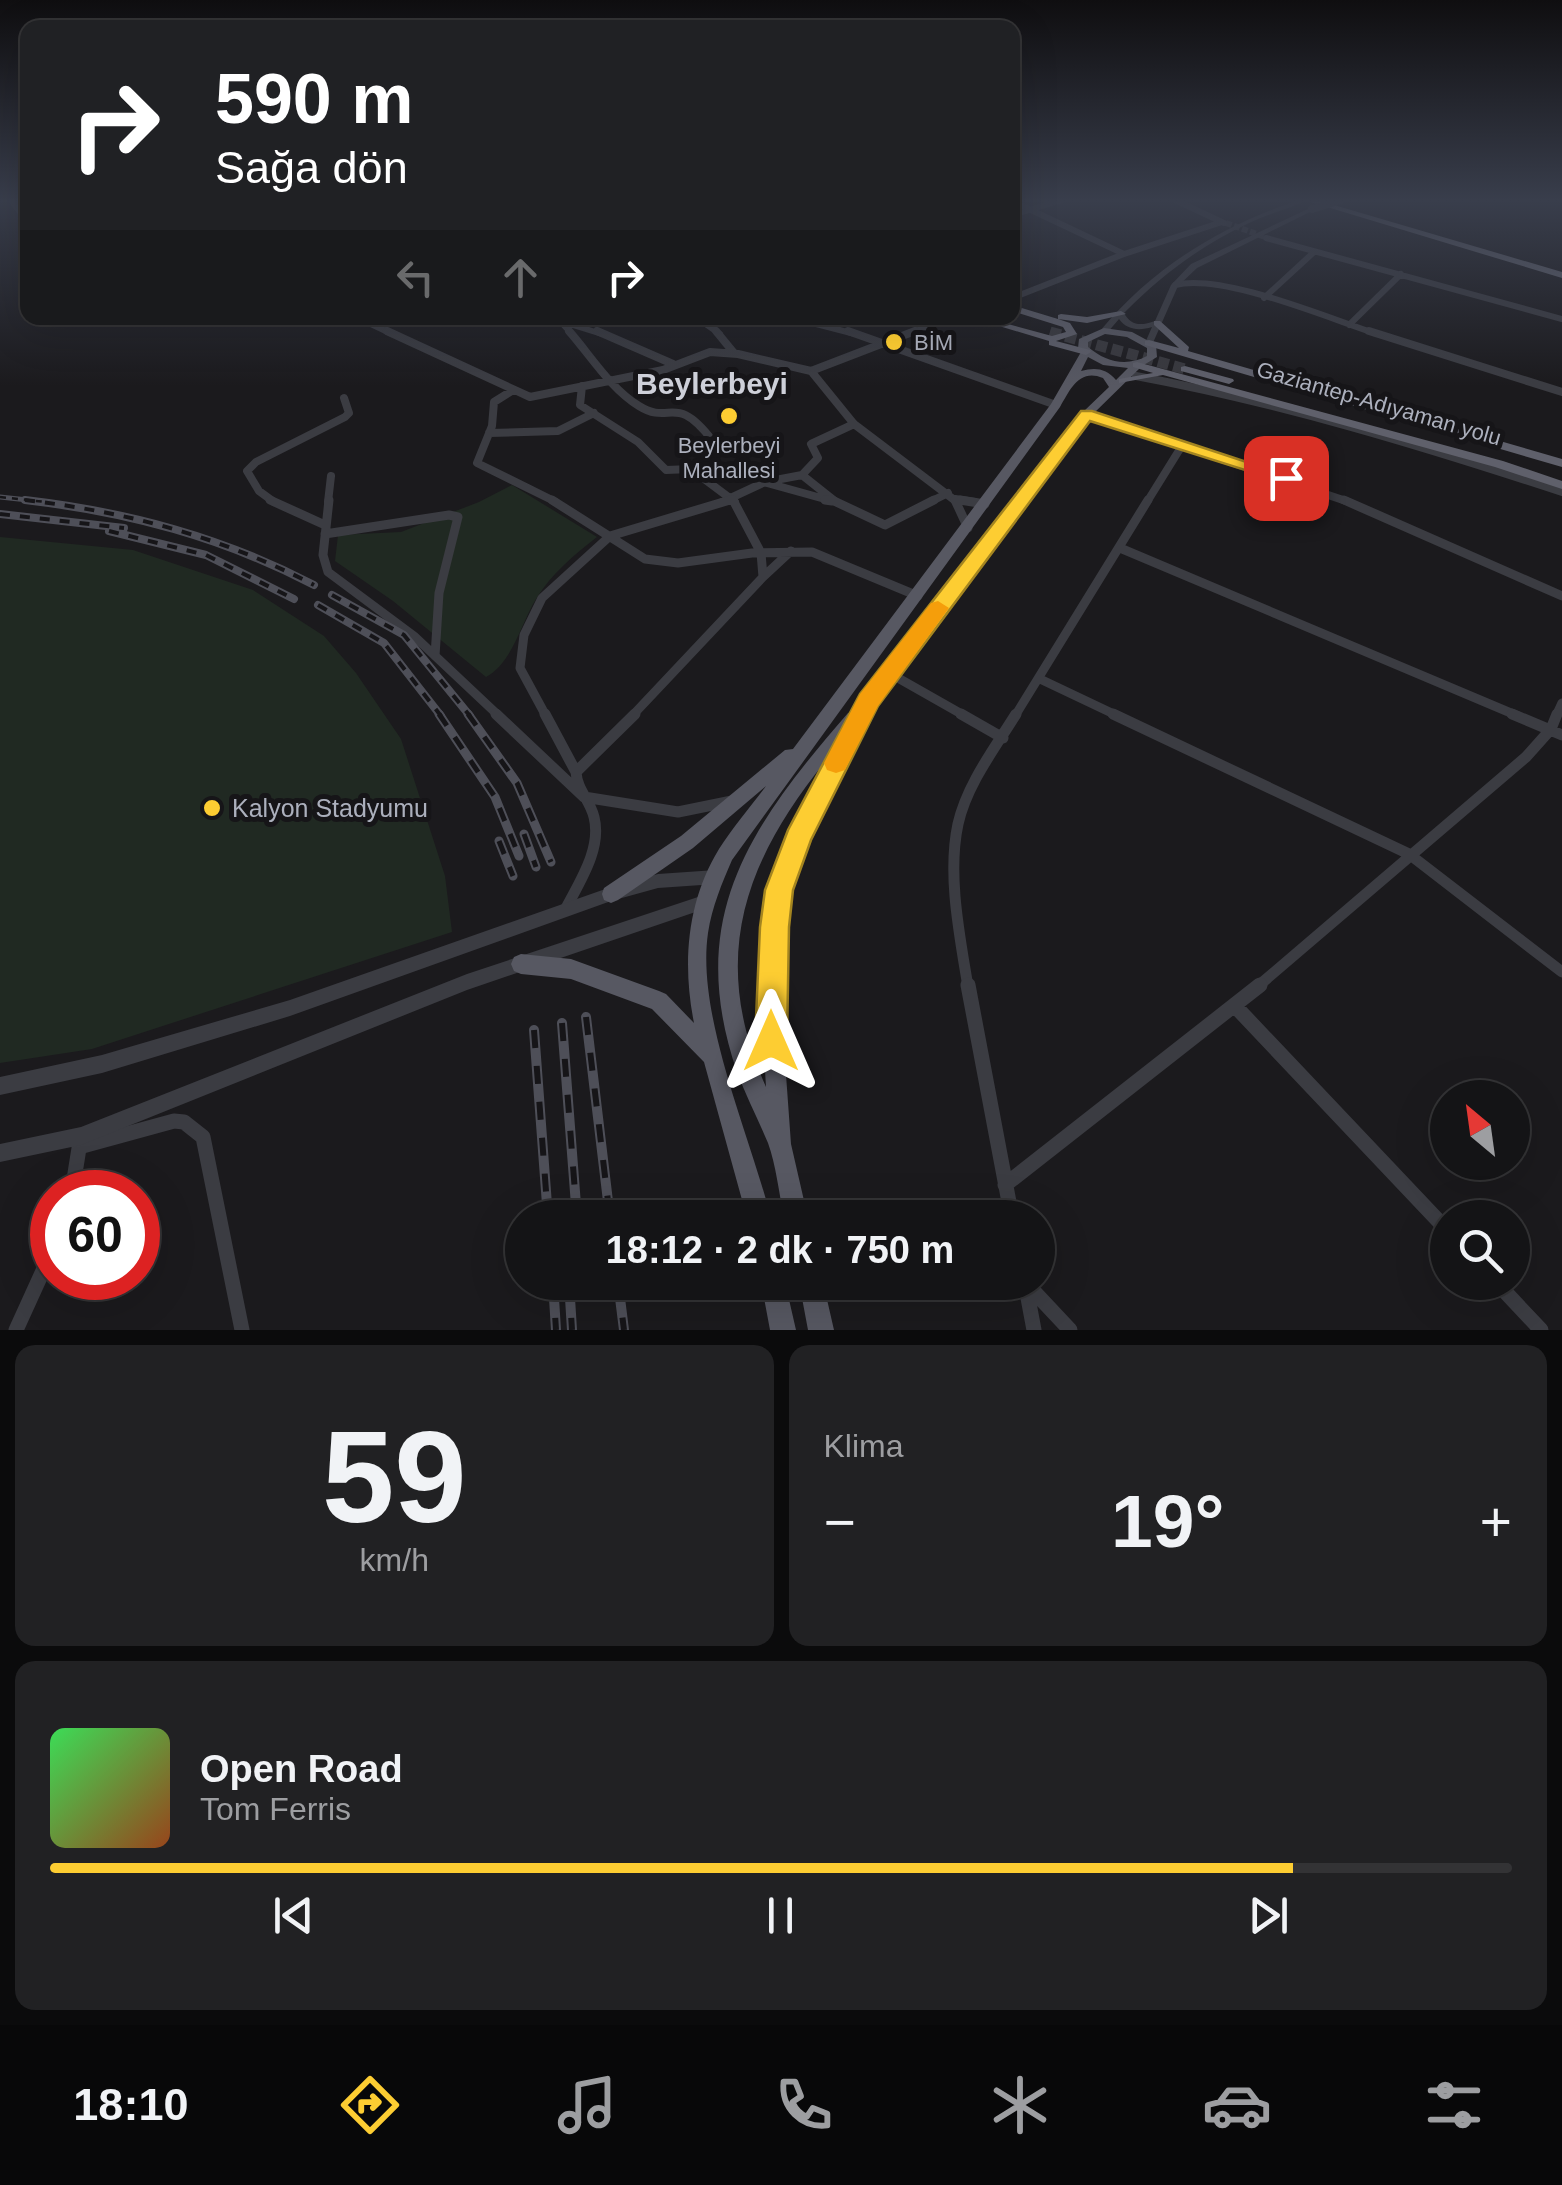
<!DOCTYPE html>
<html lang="tr">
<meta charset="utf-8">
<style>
body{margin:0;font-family:Arial,sans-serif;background:#212123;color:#f1f3f6;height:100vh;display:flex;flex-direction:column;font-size:38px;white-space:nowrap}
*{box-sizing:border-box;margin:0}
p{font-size:32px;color:#9d9ea1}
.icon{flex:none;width:55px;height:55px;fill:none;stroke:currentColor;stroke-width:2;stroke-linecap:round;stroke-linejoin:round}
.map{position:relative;height:1330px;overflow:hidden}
.drawer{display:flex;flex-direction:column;gap:15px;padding:15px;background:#0b0b0c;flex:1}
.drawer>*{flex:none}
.banner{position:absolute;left:20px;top:20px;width:1000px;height:305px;border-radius:20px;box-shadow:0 10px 40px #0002,0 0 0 2px #333335;background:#202124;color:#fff;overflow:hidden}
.needle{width:65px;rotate:331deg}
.controls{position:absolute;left:1430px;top:1080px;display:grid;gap:20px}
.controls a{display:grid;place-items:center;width:100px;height:100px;border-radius:50%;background:#141416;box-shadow:0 10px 40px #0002,0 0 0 2px #333335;font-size:50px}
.speed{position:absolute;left:30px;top:1170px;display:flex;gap:20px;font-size:50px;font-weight:700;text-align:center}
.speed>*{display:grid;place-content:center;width:130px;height:130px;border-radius:50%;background:#141416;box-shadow:0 10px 40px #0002,0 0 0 2px #333335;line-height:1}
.speed .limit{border:15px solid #d22;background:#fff;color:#111}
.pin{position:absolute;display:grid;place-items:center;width:85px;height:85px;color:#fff;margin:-42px;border-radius:20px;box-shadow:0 5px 15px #0006}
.me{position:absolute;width:110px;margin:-55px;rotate:0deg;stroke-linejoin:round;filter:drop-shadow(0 0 8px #0008)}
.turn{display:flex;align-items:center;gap:35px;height:210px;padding:0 30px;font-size:45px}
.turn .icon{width:130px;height:130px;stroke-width:2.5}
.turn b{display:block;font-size:70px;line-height:85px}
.lanes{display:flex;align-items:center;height:95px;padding:0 30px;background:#0003;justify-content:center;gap:50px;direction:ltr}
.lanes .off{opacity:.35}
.big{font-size:75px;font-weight:700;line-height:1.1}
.drawer .card{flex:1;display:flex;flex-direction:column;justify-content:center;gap:15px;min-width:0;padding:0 35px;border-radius:20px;background:#212123}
.drawer .dial{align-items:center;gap:0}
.dial b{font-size:130px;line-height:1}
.song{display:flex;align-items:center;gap:30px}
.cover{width:120px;height:120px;border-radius:15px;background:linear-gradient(135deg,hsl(130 70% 55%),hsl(20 70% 35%))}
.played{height:10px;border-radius:5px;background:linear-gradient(90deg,#fdcd32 85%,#333335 85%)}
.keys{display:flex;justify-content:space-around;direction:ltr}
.heat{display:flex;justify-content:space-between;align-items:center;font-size:55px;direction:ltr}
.drawer .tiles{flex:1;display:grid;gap:15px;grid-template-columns:1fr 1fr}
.card:last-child{grid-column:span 2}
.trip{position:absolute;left:505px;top:1200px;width:550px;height:100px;border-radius:50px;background:#141416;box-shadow:0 10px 40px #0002,0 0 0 2px #333335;font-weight:700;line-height:100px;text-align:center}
.tab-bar{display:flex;height:160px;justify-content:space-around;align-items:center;background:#080809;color:#9d9ea1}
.tab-bar .icon{width:70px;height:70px}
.tab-bar .current{color:#fdcd32}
.tab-bar b{font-size:45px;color:#f1f3f6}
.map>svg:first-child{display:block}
.green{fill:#202922}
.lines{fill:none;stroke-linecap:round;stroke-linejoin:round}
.minor-tunnel{stroke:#38383d;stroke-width:6;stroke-dasharray:6 2.5;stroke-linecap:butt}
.trunk-tunnel-far1{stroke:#38383d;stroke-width:9;stroke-dasharray:9 4;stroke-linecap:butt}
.trunk-tunnel{stroke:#38383d;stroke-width:11;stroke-dasharray:11 5;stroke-linecap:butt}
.minor-far4{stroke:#3b3c42;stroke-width:6}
.minor-far3{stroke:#3b3c42;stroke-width:8}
.minor-far2{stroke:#3b3c42;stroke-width:9}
.minor-far1{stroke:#3b3c42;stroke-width:11}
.minor{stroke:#3b3c42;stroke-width:15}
.tertiary{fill:#3b3c42;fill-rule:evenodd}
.primary{fill:#575862;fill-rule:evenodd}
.trunk{fill:#5f606b;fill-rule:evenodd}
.motorway{fill:#676974;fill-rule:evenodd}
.rail-far3-casing{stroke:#4e4f58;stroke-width:5}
.rail-far2-casing{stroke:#4e4f58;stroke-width:8}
.rail-far1-casing{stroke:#4e4f58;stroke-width:9}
.rail-casing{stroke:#4e4f58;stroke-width:10}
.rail-far3{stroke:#161518;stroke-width:2.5;stroke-dasharray:6;stroke-linecap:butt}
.rail-far2{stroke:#161518;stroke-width:4;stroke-dasharray:10;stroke-linecap:butt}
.rail-far1{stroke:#161518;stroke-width:5;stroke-dasharray:14;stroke-linecap:butt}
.rail{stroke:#161518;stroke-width:6;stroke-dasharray:18;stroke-linecap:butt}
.tertiary-bridge{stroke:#3b3c42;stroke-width:8}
.route{fill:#fdcd32;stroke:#a48520;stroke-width:2.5}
.slow{fill:#f59e0b}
.poi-dot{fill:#fdcd32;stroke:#161518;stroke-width:4}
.labels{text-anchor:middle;stroke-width:10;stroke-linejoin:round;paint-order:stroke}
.far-poi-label{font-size:22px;fill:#acb0bd;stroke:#161518;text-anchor:start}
.far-street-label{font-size:22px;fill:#acb0bd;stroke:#161518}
.poi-label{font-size:25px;fill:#acb0bd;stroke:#161518;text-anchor:start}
.far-district-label{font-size:30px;font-weight:bold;fill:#ced0d9;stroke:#161518}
</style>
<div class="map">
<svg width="1562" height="1330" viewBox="0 0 1562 1330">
<rect width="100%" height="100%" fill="#1b1a1d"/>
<path class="green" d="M 512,485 L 597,537 C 573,556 552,573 536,599 C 520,625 513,662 486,677 L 393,601 L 335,561 L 338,535 L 401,532 L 479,502 Z
M 0,537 L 133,550 L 253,590 L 324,636 L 356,673 L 401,739 L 445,876 L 452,932 L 92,1049 L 0,1063 Z"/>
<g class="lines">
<path class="minor-tunnel" d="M 1226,223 L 1265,237"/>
<path class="trunk-tunnel-far1" d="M 1050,332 L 1056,334"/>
<path class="trunk-tunnel" d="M 1050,332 L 1185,369"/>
<path class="minor-far4" d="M 11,200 L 28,223
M 1175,200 L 1224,223
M 1012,201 L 1124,254
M 1012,215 L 1062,200
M 1266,238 L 1562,319
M 1175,285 C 1223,273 1327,318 1377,334
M 1012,298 L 1124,254 L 1222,222
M 1264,298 L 1314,252
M 358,318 L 392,334
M 557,318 L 572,334
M 697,318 L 720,334
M 793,318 L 855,334
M 563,322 L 602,334
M 1349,325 L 1401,274
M 908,334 L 949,318"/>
<path class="minor-far3" d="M 387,331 L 530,397 L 663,370 L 710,352 L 738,354 L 811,371 L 854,424 L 957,502
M 569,331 C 591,356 610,388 639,406 C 671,426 675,392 712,440 L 706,462 L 691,469
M 597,331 L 673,364
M 716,331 L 734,353
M 848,331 L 1056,405
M 1369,331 L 1562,392
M 811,371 L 915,331
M 1136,376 C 1281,403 1422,446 1562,492
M 582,386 L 580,405 L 638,442 L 666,470 L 691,469 L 735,502
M 513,390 L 494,402 L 492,426 L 477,463 L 556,502
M 1087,414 L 1349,502
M 489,433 L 558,431 L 594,413
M 767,483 L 832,501
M 955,499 L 975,502
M 274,502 L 259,491 L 247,471 L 256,462 L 345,417 L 349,413 L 344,398
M 328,502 L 331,476
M 722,502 L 765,482 L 802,475
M 836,502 L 802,475 L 818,458 L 811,444 L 854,424
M 930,502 L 948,493
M 1147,502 L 1183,444"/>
<path class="minor-far2" d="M 270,500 L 325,525
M 329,500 L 323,555 L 328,572 L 414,636 L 499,716
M 552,500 L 645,559 L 678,563 L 752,553 L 812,552 L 918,596
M 825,500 L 832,501
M 832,500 L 885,525 L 934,500
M 955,500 L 968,528
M 960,500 L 985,504
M 1344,500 L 1562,596
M 325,534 L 449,515 L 458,517 L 439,593 L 435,656
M 1120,548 L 1518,716
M 763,577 L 791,551
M 891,674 L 965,716
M 1040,679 L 1118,716
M 546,716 L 520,668 L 524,635 L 542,598 L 610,536 L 730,500
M 632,716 L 763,577 L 761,553 L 733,500
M 1015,716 L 1148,500
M 1556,716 L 1562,703"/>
<path class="minor-far1" d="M 496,714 L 584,797 L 678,812 L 732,801
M 545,714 L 576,772
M 961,714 L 1003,738
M 1113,714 L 1409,854 L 1562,972
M 1512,714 L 1562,735
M 566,908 C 580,881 602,848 594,817 C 590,800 577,790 576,772 L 635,714
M 968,987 C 960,937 947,875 958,824 C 967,784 995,748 1016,714
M 1257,987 L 1526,757 L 1551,729 L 1557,714"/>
<path class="minor" d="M 968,985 L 1012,1218
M 1235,1006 L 1448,1231
M 79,1147 L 174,1121 L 184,1122 L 203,1137 L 242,1330
M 1005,1185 L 1260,985
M 72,1192 L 80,1142
M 1025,1282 L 1070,1330
M 1025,1282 L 1034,1330
M 1496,1282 L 1541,1330
M 16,1330 L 52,1251"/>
<path class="tertiary" d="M 1299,200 L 1307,200 C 1289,209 1268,214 1249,223 C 1202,245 1163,274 1127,310 L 1124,313 C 1131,326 1141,326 1155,321 L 1171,285 L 1191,264 L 1310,208 L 1314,208 L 1314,210 L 1197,268 L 1178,286 L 1152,345 L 1145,343 L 1152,327 C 1139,331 1127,330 1119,319 L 1107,333 L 1100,331 C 1153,267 1221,226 1299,200 Z
M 716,870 L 721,872 L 724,877 L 721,882 L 716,884 L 658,888 L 611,901 L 290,1016 L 102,1073 L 0,1095 L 0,1077 L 102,1055 L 290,1000 L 611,887 L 658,874 Z
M 707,894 L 713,896 L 715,901 L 713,906 L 467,990 L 81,1145 L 0,1162 L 0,1144 L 81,1127 L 467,974 Z"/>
<path class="primary" d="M 1104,328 L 1132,332 L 1156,345 L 1157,357 L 1142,366 L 1091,416 L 874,705 L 806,839 L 788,890 L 781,1005 L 791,1144 L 808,1218 L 784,1218 C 779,1193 776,1165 768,1143 C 758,1119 746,1096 737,1072 C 684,917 750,826 848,713 L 855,711 L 862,697 L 1083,412 L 1109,387 L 1103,378 C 1079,368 1070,390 1060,407 L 732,860 C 722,883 712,907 708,933 C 696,1016 750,1135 771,1218 L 747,1218 L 704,1062 L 652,1009 L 571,979 L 521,974 L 514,971 L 511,964 L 514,957 L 521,954 L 571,959 L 659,991 L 666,994 L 694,1023 C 682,963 687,901 719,849 C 733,827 751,806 766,786 L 693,848 L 618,900 L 611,903 L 604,900 L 602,894 L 604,888 L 681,836 L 785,750 L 793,749 L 1051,404 L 1081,352 L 1078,348 L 1079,339 ZM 1105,334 L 1127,337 L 1147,348 L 1147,356 C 1126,367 1106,362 1088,347 L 1088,342 ZM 1088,357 L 1103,365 L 1128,368 L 1116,380 C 1106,368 1095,367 1081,371 ZM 833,752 L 789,838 L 770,890 L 761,1005 L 766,1087 C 707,955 746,857 833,752 Z
M 761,1282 L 785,1282 L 796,1330 L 770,1330 Z
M 799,1282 L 823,1282 L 834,1330 L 808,1330 Z"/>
<path class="trunk" d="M 1012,305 L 1058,319 L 1058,315 L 1061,314 L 1087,317 L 1121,311 L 1126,314 L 1087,323 L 1058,319 L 1070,323 L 1077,334 L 1056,341 L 1090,350 L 1091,352 L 1086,355 L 1049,345 L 1049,341 L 976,319 L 986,318 L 1052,336 L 1066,332 L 1063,327 L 1012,311 Z
M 1154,321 L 1160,321 L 1189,347 L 1188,351 L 1562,459 L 1562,467 L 1145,345 L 1145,341 L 1149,340 L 1179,348 L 1154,325 Z
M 1137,362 L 1503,461 L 1562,481 L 1562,489 L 1495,467 L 1163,375 L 1119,383 L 1119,379 L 1153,373 L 1133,367 L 1133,363 Z
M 1185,366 L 1233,379 L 1234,381 L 1229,384 L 1181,371 L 1181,367 Z"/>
<path class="motorway" d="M 1304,200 L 1317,200 L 1562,272 L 1562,278 Z"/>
<g class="rail-far3-casing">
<path id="rail-far3" d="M 0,497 L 46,502"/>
</g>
<g class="rail-far2-casing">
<path id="rail-far2" d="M 25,500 C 128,512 222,537 314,585
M 0,514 L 124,528
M 109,531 L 206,555 L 294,599
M 332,595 L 404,635 L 470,716
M 318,605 L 384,643 L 441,716"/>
</g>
<g class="rail-far1-casing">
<path id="rail-far1" d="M 439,714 L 495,797 L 519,856
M 468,714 L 517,783 L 551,862
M 524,834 L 536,867
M 499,841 L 513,876"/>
</g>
<g class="rail-casing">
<path id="rail" d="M 586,1017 L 610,1218
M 562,1023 L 577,1218
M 534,1030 L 548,1218
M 553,1282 L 556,1330
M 569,1282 L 572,1330
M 618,1282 L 624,1330"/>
</g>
<use href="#rail-far3" class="rail-far3"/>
<use href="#rail-far2" class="rail-far2"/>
<use href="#rail-far1" class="rail-far1"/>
<use href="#rail" class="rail"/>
<path class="tertiary-bridge" d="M 1312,209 L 1341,200"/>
</g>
<linearGradient id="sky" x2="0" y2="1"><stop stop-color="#0f0e10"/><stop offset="0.52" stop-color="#393e4c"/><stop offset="1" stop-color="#393e4c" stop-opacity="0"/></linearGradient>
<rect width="1562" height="386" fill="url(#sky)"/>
<path class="route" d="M 1081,411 L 1092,411 L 1295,478 L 1293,481 L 1280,481 L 1090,421 L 878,706 L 811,840 L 793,890 L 789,927 L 787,1041 L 782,1052 L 771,1057 L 760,1052 L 755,1041 L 760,927 L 765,890 L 788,830 L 860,694 Z"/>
<path class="slow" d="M 938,601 L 949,608 L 878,706 L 845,770 L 836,773 L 827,770 L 824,763 L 860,694 L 931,603 Z"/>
<g class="poi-dot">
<circle cx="894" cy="342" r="10"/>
<circle cx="729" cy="416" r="10"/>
<circle cx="212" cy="808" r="10"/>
</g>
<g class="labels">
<g class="far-poi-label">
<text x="914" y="350">BİM</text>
<text x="729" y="453" text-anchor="middle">Beylerbeyi<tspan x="729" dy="25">Mahallesi</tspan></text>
</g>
<g class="far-street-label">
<text transform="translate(1379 403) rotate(16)" y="8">Gaziantep-Adıyaman yolu</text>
</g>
<g class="poi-label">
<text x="232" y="817">Kalyon Stadyumu</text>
</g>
<g class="far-district-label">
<text x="712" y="394">Beylerbeyi</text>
</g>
</g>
</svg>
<div class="controls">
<a><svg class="needle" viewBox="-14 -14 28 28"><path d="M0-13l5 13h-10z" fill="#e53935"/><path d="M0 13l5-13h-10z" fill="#9d9ea1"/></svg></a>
<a><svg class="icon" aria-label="search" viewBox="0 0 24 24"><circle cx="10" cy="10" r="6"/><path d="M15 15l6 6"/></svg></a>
</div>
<div class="speed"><div class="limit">60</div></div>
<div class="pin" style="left:1286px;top:478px;background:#d93025"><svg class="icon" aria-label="arrive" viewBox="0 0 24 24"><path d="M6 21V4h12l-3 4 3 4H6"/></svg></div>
<svg class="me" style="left:771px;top:1041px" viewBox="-20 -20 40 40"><path d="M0-17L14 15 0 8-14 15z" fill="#fdcd32" stroke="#fff" stroke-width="4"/></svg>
<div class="trip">18:12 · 2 dk · 750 m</div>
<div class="banner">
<div class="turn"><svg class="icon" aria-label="right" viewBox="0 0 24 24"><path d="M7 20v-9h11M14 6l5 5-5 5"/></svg><div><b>590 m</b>Sağa dön</div></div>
<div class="lanes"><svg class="icon off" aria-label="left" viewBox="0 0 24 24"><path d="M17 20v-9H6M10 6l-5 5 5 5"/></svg><svg class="icon off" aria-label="ahead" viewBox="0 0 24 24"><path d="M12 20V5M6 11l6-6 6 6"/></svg><svg class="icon" aria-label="right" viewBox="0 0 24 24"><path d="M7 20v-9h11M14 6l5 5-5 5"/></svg></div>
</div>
</div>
<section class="drawer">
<div class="tiles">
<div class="card dial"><b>59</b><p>km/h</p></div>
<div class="card"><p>Klima</p>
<div class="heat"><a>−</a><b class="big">19°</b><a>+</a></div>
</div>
<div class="card">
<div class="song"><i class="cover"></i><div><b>Open Road</b><p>Tom Ferris</p></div></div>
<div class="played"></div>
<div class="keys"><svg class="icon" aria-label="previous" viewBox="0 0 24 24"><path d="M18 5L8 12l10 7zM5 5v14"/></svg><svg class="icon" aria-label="pause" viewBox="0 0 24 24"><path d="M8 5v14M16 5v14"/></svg><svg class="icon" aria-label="next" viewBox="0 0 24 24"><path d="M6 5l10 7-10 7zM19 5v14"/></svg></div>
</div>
</div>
</section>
<nav class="tab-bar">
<b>18:10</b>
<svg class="icon current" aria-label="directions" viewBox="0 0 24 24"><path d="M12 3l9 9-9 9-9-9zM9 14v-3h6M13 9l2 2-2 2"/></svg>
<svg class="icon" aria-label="music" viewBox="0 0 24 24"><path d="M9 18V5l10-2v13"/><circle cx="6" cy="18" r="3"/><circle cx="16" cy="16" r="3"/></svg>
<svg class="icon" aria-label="phone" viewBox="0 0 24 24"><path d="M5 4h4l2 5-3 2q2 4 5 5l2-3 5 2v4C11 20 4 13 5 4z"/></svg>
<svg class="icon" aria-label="climate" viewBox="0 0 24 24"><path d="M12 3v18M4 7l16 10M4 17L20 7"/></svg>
<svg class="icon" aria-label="car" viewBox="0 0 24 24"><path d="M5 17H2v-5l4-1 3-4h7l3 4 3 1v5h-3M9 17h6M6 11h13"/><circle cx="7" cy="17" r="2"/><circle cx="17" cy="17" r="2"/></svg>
<svg class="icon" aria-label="filters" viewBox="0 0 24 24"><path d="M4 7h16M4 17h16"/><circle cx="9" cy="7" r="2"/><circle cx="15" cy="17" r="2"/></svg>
</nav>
